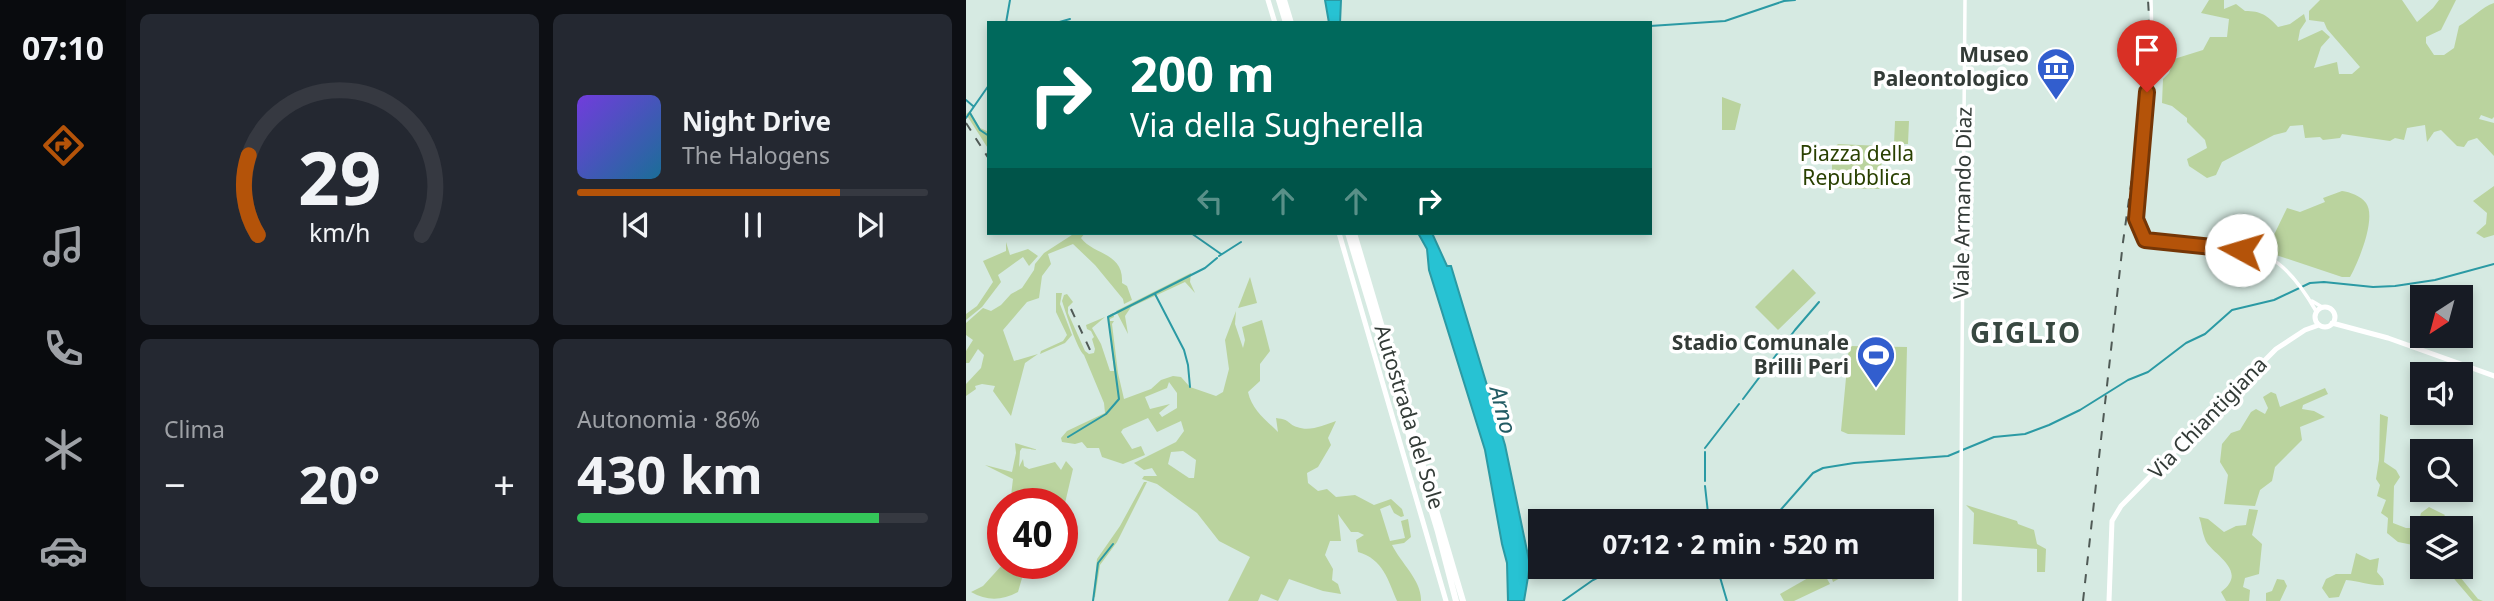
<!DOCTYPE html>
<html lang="it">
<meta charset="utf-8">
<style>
body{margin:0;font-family:"Noto Sans",sans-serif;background:#242831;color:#f1f3f6;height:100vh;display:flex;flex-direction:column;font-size:26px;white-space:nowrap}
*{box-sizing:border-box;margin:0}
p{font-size:23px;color:#9ea1a6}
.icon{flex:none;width:38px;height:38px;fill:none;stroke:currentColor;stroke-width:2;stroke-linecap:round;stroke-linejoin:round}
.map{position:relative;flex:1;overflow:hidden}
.drawer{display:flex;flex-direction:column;gap:14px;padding:14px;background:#0d0f14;width:840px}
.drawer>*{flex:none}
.banner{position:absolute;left:21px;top:21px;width:665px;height:214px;border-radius:0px;box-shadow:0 4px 10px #0003;background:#00695c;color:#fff;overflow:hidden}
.needle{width:46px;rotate:216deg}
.buttons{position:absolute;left:1444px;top:285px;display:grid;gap:14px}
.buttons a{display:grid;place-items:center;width:63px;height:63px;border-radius:0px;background:#171b24;box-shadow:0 4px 10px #0003;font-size:35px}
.speed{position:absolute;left:21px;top:488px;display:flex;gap:14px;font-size:35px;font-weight:700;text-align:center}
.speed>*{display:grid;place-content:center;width:91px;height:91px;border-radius:50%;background:#171b24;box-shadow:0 4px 10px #0003;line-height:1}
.speed .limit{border:10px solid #d22;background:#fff;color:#111}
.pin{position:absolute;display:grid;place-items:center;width:60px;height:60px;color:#fff;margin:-72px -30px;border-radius:50% 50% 50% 0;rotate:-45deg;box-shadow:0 0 7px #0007}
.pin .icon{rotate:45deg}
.me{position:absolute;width:77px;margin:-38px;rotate:276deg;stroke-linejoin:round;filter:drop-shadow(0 0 5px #0008)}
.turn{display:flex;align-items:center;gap:24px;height:147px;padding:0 28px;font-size:32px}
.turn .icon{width:91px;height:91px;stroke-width:2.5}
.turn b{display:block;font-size:49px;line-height:60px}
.lanes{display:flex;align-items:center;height:66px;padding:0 28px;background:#0003;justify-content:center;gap:35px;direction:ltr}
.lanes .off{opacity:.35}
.big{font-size:52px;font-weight:700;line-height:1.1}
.drawer .tile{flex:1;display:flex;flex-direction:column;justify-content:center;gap:10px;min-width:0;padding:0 24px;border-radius:10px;background:#242831}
.drawer .dial{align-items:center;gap:0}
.dial svg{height:182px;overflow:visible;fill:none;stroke:#363941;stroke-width:7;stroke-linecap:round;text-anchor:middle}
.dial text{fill:#f1f3f6;stroke:none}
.song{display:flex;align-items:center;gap:21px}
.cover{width:84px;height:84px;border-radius:10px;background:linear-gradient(135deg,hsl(260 70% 55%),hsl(200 70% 35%))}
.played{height:7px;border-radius:4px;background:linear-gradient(90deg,#b45309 75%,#363941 75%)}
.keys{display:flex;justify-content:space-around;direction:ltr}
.heat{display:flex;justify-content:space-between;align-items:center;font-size:38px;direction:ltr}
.charge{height:10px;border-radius:5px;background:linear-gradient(90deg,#34c759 86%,#363941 0)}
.drawer .tiles{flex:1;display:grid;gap:14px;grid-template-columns:repeat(2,1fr)}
.trip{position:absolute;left:562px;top:509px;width:406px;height:70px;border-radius:0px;background:#171b24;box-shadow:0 4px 10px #0003;font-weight:700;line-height:70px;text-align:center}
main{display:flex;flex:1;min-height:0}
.tabs{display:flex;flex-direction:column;width:126px;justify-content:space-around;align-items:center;background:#090b0e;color:#9ea1a6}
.tabs .icon{width:49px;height:49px}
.tabs .selected{color:#b45309}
.tabs b{font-size:32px;color:#f1f3f6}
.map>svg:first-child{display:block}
.green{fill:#bad39e;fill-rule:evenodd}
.water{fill:#27c2d3;stroke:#2b9aa4;stroke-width:2}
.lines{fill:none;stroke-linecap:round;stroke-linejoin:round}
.stream{stroke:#2b9aa4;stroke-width:2}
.tertiary{stroke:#fff;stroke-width:3.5}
.primary{stroke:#fff;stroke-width:5}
.motorway{stroke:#fff;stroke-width:6}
.rail{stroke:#505a56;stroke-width:2;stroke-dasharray:9 9;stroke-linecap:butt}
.route-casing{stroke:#753606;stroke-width:18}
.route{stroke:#b45309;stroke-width:12}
.labels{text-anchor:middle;stroke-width:7;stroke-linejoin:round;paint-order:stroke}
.poi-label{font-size:21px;font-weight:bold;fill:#333b37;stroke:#fff;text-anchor:end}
.park-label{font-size:21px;fill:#294000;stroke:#fff}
.street-label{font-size:21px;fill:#333b37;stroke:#fff}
.water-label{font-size:23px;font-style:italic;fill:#215b63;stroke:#fff}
.district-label{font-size:28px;font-weight:bold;letter-spacing:2px;fill:#384841;stroke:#fff}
</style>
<main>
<nav class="tabs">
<b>07:10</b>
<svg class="icon selected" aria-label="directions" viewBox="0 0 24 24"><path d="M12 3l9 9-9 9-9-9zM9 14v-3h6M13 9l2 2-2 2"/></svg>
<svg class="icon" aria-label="music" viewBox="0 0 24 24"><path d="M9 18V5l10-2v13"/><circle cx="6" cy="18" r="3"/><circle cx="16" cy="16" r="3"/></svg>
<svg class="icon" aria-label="phone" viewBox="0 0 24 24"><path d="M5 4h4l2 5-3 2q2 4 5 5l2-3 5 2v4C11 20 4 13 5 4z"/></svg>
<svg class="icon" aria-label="climate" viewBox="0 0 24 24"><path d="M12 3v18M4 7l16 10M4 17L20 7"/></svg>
<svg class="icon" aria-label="car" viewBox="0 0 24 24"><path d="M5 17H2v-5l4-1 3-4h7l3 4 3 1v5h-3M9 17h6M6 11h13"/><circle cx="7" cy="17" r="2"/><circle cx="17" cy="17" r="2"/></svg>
</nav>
<section class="drawer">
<div class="tiles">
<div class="tile dial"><svg viewBox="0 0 100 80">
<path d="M14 69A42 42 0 1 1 86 69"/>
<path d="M14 69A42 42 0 0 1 10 34" stroke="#b45309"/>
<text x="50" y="56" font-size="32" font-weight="700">29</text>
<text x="50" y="72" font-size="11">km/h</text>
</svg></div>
<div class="tile">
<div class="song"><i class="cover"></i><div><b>Night Drive</b><p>The Halogens</p></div></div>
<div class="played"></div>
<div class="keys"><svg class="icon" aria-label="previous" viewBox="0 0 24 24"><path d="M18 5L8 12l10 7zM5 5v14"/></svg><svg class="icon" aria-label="pause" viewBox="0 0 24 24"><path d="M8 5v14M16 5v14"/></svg><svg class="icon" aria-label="next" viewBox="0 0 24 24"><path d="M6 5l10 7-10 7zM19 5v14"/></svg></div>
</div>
<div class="tile"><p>Clima</p>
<div class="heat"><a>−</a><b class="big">20°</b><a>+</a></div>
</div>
<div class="tile"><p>Autonomia · 86%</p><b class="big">430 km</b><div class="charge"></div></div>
</div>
</section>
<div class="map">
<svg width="1528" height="601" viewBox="0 0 1528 601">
<rect width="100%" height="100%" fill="#d6eae2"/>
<path class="green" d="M 1243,0 L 1258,0 L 1258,9 L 1270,4 L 1279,11 C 1295,11 1301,15 1312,27 L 1324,24 L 1338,14 L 1340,21 L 1334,30 L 1332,41 L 1356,30 L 1364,37 L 1355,47 L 1348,68 L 1371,62 L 1373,74 L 1386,74 L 1394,67 L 1361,29 L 1358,22 L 1343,20 L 1343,11 L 1354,0 L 1436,0 L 1451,22 L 1467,8 L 1473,0 L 1490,0 L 1475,30 L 1460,37 L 1460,43 L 1468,55 L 1478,55 L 1488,48 L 1493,26 C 1505,19 1516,7 1528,3 L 1528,117 L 1526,119 L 1515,115 L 1513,119 L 1528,123 L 1528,156 L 1511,138 L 1502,141 L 1498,147 L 1491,146 L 1475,130 L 1468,132 L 1461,142 L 1459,125 L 1441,128 L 1438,140 L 1429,138 L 1424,141 L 1376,134 L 1374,138 L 1357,140 L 1354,137 L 1339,138 L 1337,125 L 1324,126 L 1320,132 L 1308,135 L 1256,162 L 1250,175 L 1241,178 L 1223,166 L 1221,159 L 1241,148 L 1239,140 L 1221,122 L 1221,118 L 1206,106 L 1196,103 L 1197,79 L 1203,73 L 1208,59 L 1237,50 L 1244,37 L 1261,37 L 1263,19 L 1235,13 Z
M 756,97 L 775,104 L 769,130 L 756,130 Z
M 4,111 L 14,128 L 23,132 L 23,150 L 0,114 Z
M 929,121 L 943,121 L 942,144 L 928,144 Z
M 872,144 L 915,146 L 916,187 L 913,189 L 866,188 L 866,150 Z
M 1528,186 L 1528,235 L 1518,238 L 1510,233 L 1520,224 L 1521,213 L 1507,201 Z
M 1376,191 C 1384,192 1395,196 1400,203 C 1411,218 1392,263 1384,277 L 1376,277 L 1307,254 L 1311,242 L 1306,239 L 1321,208 L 1334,212 L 1359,202 L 1357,198 Z
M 109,233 L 119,233 L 115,238 C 127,255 158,252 156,283 L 161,286 L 166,300 L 158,304 L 157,299 L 129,265 L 107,244 L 82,254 L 85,264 L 76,276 L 73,298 L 61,302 L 37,330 L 48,361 L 72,354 L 59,363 L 45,416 L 27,391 L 29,386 L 16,384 L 9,386 L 10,389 L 0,396 L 0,384 L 15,368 L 18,355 L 12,349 L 3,363 L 0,363 L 0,351 L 7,340 L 0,335 L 0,323 L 17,308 L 25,311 L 35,305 L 45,294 L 56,288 L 68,270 L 69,264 L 78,253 Z
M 40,242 L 44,255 L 62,249 L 72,256 L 63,266 L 57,257 L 32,275 L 35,282 L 16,307 L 0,320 L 0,314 L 11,306 L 27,282 L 17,261 L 40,251 Z
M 827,269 L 850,293 L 812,330 L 789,307 Z
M 225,273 L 224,282 L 229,293 L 219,282 L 165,307 L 159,316 L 162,334 L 150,311 Z
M 284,277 L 291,303 L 272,308 Z
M 90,293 L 96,293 L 94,304 L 106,335 L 99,343 L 74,354 L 75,351 L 97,341 L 101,335 L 90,312 Z
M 101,294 L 107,302 L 102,307 L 102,313 L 119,351 L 123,354 L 128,353 L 129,349 L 126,339 L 128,337 L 125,331 L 121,329 L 120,325 L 139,317 L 126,328 L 135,344 L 144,371 L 148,371 L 142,316 L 147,313 L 148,317 L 144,319 L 144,321 L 148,321 L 146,324 L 152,373 L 158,399 L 185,389 L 195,380 L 207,376 L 215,377 L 224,387 L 250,396 L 257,392 L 263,369 L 259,340 L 270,311 L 269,324 L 277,348 L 279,340 L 276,327 L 296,320 L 304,351 L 294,364 L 294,381 L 282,392 C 286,410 299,419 312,432 L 310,418 C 326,420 321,424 331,427 C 344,432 358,425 370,421 L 362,438 L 365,445 L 352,467 L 341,473 L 342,483 L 352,491 L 361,489 L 370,497 L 389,495 L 408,505 L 425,499 L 436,509 L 438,516 L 435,517 L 428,513 L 424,505 L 414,509 L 424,541 L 439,538 L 435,521 L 442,519 L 445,537 L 438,543 L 426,545 C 435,563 456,581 455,601 L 431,601 C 422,580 417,559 392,552 L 390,540 L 398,535 L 392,532 L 385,532 L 372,514 L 375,541 L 364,541 L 359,555 L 367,569 L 366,580 L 372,584 L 375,594 L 357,591 L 323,579 L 312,601 L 295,594 L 292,601 L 262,601 L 284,557 L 253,541 L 231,513 L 191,484 L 176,479 L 178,476 L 191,476 L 186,468 L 178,470 L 168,463 L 210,442 L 218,431 L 215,421 L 191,432 L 182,418 L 157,429 L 155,432 L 166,449 L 175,446 L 179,455 L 157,464 L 136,457 L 133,448 L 121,448 L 116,442 L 109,444 L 96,442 L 95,438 L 101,431 L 139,413 L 138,403 L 118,355 C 111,349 100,313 96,301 L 98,295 ZM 203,382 L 211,393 L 211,408 L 196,417 L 193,413 L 204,404 L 184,409 L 179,397 L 201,388 ZM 217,451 L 230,460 L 228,478 L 223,478 L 202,464 L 205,452 Z
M 883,346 L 941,347 L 939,435 L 882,434 L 875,431 Z
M 1359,388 L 1362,394 L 1337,405 L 1336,409 L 1348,411 L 1359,417 L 1334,427 L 1336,440 L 1309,467 L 1306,481 L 1294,490 L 1289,506 L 1258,504 L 1262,475 L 1254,462 L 1256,444 L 1265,433 L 1274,430 L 1285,412 L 1290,409 L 1299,414 L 1302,408 L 1297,397 L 1305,392 L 1310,394 L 1314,407 Z
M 1414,414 L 1422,417 L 1418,462 L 1430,470 L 1434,477 L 1428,486 L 1427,523 L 1440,528 L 1451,528 L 1455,513 L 1463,507 L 1479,515 L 1469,528 L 1456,528 L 1456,543 L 1452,546 L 1432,542 L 1421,533 L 1422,518 L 1415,513 L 1420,500 L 1411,496 L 1414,485 L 1410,479 L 1413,460 Z
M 49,443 L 72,450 L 56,448 L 54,451 L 53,467 L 57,459 L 58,466 L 63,469 L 89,462 L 95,470 L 100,461 L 107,469 L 96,516 L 96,504 L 44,504 L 47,479 L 19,465 L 46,472 L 50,453 Z
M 178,482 L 181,482 L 151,542 L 134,565 L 129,597 L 127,598 L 131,559 L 154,526 Z
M 1000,505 L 1051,521 L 1052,524 L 1068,530 L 1071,544 L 1080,549 L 1079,572 L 1071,572 L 1071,549 L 1007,544 L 1008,513 Z
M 1283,509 L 1292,510 L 1286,535 L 1296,544 L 1293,574 L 1279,578 L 1277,587 L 1284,590 L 1283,601 L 1260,601 L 1255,592 C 1285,570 1243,553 1239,539 C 1236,532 1236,525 1233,517 L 1242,519 L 1258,532 L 1270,526 L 1280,525 Z
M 1390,553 L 1404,560 L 1413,558 L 1411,572 L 1417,579 L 1418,585 C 1404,586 1394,581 1380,580 L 1373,597 L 1363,598 L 1356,588 L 1360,579 L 1370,574 L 1385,574 Z
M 37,564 L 60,564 L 52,592 C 35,601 21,601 5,592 L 17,586 Z
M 862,567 L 894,567 L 867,582 Z
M 1478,567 L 1486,567 L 1512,599 L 1517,601 L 1507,601 Z
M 856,570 L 864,584 L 828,601 L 818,601 L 814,594 Z
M 1311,579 L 1318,580 L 1321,586 L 1314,601 L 1300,601 L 1300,593 L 1306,591 Z"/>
<path class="water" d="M 359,0 L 375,0 L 374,23 L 363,23 Z
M 452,233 L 466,233 L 481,266 L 485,266 L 539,445 L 564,565 L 558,601 L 542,601 L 541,563 L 536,544 L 519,450 L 463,270 L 461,249 Z"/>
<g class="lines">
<path class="stream" d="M 40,23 L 44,0
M 90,23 L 104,19
M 684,26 L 759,21 L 818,1 L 829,0
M 0,100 L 7,106
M 4,113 L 14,130 L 23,136
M 0,118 L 23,85
M 225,233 L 255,254
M 253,256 L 275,242
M 189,294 L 218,350 L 222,365 L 224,387
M 777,399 L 829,330 L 853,302
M 102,437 L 140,414 L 153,399 L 142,317 L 239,268 L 251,258
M 739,448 L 773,404
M 739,481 L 739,452
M 739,486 L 743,522
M 804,522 L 847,473 L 857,468 L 888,463 L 982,456 L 1028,437 L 1059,434 L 1083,425 L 1114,410 L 1162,380 L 1182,372 L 1220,343 L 1239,334 L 1266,310 L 1308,300 L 1344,283 L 1358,282 L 1407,287 L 1429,286 L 1469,280 L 1528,264
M 751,567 L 761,601
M 127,601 L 132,563 L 147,544
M 597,601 L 627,580 L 653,567"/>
<path class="tertiary" d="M 1185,0 L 1186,40 L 1170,210 L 1170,219 L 1179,240 L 1185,241 C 1216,244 1278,244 1304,258 C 1324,269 1339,292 1350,311
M 1346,301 L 1356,307
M 994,601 L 999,0"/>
<path class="primary" d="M 302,0 L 309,23
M 373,233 L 480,601
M1349 317a10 10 0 1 1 20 0a10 10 0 1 1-20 0Z
M 1366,323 L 1422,338 L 1528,376
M 1143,601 L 1146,521 L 1155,506 L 1310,349 L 1339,330 L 1353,325"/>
<path class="motorway" d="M 313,0 L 320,23
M 318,0 L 325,23
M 382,233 L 472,532 L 490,601
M 388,233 L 497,601"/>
<path class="rail" d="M 0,123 L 23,159
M 105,309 L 125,352
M 1117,601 L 1157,242 L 1172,135 L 1183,17 L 1182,0"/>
</g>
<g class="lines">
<g class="route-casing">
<path id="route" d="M 1181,92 L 1170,219 L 1179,240 L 1275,250"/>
</g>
<use href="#route" class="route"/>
</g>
<defs>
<g id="museum-pin" transform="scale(2.0125)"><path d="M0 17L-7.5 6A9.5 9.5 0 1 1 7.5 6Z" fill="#325ece" stroke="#fff"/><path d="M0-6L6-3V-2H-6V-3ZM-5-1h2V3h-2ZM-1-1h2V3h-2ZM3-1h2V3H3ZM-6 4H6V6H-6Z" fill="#fff"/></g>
<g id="stadium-pin" transform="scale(2.0125)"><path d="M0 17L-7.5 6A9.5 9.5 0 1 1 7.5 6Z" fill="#325ece" stroke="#fff"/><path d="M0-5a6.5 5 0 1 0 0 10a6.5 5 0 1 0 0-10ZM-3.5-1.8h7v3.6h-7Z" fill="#fff"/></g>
</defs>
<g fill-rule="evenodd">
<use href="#museum-pin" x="1090" y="67"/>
<use href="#stadium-pin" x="910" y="355"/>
</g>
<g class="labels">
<g class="poi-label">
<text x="1063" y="62">Museo<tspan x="1063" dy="24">Paleontologico</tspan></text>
<text x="883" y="350">Stadio Comunale<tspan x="883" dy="24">Brilli Peri</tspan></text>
</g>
<g class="park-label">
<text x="891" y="161">Piazza della<tspan x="891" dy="24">Repubblica</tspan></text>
</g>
<g class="street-label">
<text transform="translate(997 203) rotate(-89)" y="7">Viale Armando Diaz</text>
<text transform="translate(443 417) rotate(73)" y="7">Autostrada del Sole</text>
<text transform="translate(1242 418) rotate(-46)" y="7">Via Chiantigiana</text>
</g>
<g class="water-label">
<text transform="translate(537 410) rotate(76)" y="8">Arno</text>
</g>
<g class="district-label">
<text x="1060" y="343">GIGLIO</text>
</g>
</g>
</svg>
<div class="buttons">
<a><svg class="needle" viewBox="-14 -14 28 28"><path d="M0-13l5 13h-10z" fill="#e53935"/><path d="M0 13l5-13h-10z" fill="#9ea1a6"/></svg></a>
<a><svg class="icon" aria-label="sound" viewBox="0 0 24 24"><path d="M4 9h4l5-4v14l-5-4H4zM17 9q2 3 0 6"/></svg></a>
<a><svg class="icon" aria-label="search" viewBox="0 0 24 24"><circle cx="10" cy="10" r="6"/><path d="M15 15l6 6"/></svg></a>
<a><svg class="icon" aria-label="layers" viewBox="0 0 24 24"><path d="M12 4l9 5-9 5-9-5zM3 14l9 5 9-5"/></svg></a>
</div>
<div class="speed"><div class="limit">40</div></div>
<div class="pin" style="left:1181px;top:92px;background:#d93025"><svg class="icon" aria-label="arrive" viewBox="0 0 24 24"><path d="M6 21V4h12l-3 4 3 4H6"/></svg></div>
<svg class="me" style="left:1275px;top:250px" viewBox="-20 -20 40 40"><circle r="19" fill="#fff"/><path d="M0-13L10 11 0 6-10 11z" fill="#b45309"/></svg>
<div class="trip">07:12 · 2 min · 520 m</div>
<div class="banner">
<div class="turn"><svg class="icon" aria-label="right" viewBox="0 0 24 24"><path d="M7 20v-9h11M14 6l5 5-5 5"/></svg><div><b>200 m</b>Via della Sugherella</div></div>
<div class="lanes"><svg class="icon off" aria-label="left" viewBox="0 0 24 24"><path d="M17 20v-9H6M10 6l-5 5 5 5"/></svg><svg class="icon off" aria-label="ahead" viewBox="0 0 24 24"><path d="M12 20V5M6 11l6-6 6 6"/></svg><svg class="icon off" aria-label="ahead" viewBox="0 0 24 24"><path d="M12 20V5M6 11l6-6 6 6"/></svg><svg class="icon" aria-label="right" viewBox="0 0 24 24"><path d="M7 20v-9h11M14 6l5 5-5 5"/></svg></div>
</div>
</div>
</main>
